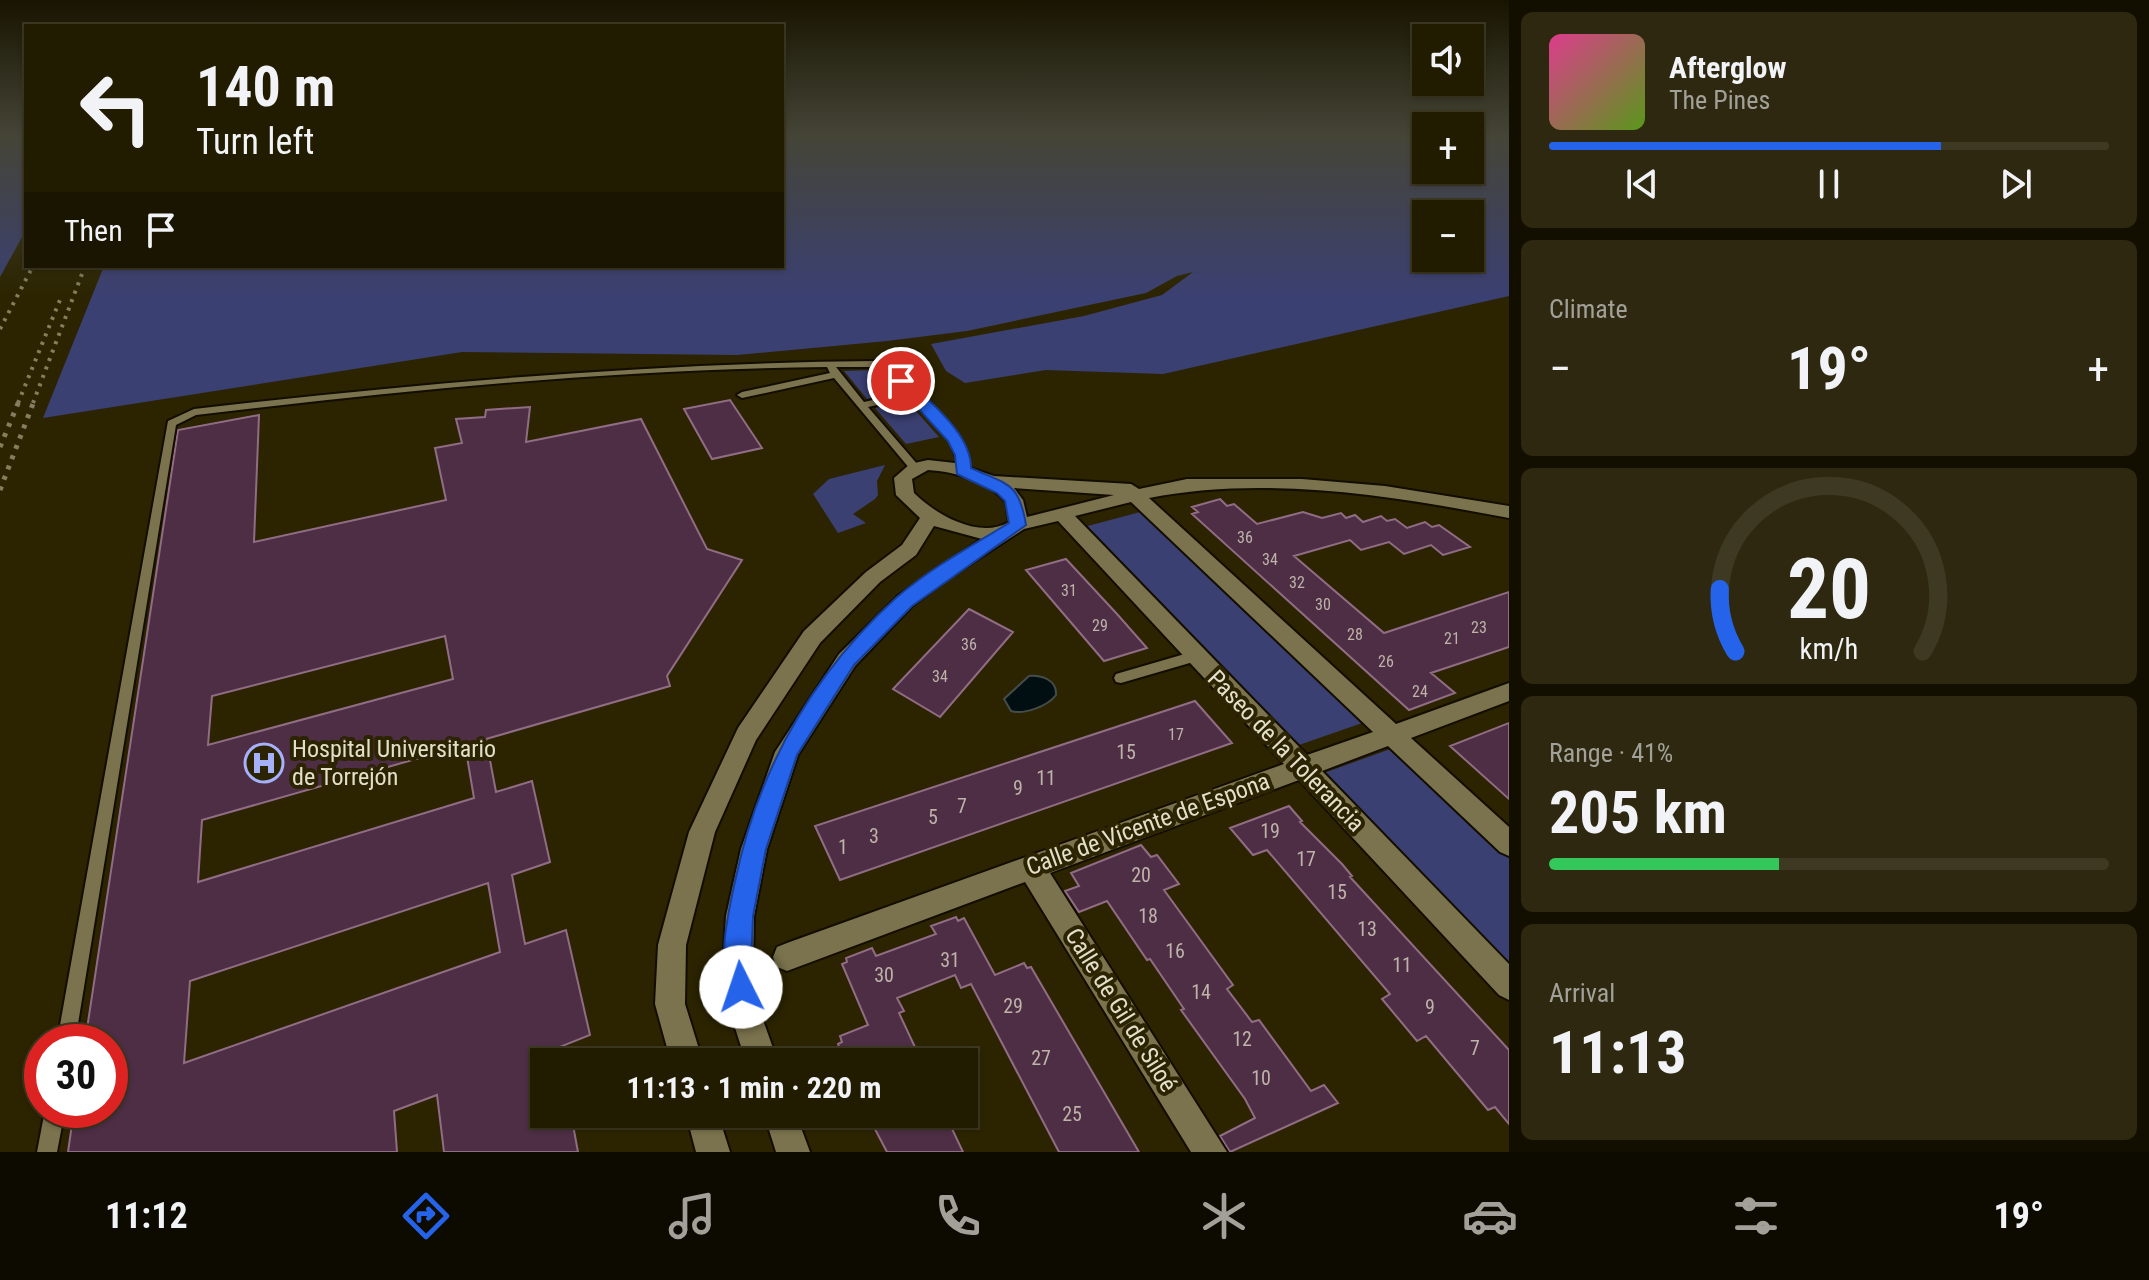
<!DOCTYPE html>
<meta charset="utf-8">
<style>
body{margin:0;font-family:"Roboto Condensed",sans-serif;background:#2d280f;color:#f1f3f6;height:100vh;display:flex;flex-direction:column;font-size:30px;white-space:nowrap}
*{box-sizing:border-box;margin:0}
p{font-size:26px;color:#a2a199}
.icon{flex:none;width:44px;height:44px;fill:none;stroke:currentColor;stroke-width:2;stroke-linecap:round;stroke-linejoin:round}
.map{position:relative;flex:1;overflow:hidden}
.sheet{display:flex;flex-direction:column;gap:12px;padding:12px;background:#120f00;width:640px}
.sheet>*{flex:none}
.guide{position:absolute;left:24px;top:24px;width:760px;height:244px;border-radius:0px;box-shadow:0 2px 6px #0004,0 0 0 2px #3e3922;background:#211b00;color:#f1f3f6;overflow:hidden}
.controls{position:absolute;left:1412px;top:24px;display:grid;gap:16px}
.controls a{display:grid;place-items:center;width:72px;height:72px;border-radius:0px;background:#211b00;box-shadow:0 2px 6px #0004,0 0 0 2px #3e3922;font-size:40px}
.speed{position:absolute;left:24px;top:1024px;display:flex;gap:16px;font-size:40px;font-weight:700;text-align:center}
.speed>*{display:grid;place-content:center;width:104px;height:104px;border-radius:50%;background:#211b00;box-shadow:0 2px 6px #0004,0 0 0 2px #3e3922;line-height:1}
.speed .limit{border:12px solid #d22;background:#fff;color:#111}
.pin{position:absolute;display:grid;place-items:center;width:68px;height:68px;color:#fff;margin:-34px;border:4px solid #fff;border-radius:50%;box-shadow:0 2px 8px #0007}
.me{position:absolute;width:88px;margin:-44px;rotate:356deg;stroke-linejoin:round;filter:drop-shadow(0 0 6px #0008)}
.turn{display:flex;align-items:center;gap:28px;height:168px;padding:0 40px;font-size:36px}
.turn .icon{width:104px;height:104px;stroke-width:2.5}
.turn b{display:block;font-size:56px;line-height:68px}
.then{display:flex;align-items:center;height:76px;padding:0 40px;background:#0003;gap:16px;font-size:30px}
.big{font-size:60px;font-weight:700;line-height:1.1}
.sheet .widget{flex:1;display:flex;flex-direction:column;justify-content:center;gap:12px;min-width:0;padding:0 28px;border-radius:12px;background:#2d280f}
.sheet .dial{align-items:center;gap:0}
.dial svg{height:208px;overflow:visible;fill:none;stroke:#3e3922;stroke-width:7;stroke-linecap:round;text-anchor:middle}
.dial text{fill:#f1f3f6;stroke:none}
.song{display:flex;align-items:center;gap:24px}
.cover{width:96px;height:96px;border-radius:12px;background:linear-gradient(135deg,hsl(330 70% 55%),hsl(90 70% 35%))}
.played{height:8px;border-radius:4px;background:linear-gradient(90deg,#2563eb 70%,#3e3922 70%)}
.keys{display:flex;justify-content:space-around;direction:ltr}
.heat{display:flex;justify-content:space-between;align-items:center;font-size:44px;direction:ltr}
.charge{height:12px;border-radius:6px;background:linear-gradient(90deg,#34c759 41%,#3e3922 0)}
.trip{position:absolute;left:530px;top:1048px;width:448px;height:80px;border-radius:0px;background:#211b00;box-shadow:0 2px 6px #0004,0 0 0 2px #3e3922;font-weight:700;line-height:80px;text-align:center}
.menu{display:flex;height:128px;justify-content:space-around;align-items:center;background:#0d0b00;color:#a2a199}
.menu .icon{width:56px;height:56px}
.menu .selected{color:#2563eb}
.menu b{font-size:36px;color:#f1f3f6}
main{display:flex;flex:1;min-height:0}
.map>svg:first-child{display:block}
.green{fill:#3b4072;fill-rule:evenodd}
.water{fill:#010e12;stroke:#454d4a;stroke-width:2}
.building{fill:#4d2e44;stroke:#906d85;stroke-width:2;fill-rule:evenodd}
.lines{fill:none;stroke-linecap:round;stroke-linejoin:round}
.service-casing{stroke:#130d00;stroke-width:4}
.minor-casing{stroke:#130d00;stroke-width:4}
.service{fill:#7b734d;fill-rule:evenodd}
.minor{fill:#7b734d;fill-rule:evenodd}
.rail-far1{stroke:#847e61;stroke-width:4;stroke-dasharray:3 6;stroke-linecap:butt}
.rail{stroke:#847e61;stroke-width:5;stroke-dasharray:4 7;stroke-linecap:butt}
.route{fill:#2563eb;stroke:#184099;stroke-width:2}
.labels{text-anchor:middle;stroke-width:8;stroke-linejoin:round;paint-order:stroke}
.number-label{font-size:16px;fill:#beb3a9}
.near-number-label{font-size:20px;fill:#beb3a9}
.near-poi-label{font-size:24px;fill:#e3dfcb;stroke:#2c2400;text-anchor:start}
.near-street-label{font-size:24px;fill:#e3dfcb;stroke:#2c2400}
</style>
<main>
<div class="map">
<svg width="1509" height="1152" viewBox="0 0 1509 1152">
<rect width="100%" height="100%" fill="#2c2400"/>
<path class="green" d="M 0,135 L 26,135 L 26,230 L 0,277 Z
M 782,135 L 1426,135 L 1426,170 L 1470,170 L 1470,135 L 1509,135 L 1509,296 L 1163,374 L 1046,370 L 965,383 L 946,371 L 931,344 L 1084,316 L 1162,295 L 1193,272 L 1177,276 L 1146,293 L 967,331 L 887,341 L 737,355 L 462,352 L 43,418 L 104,266 L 782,266 ZM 1470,214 L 1470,258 L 1426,258 L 1426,214 Z
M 877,370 L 898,392 L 867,399 L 844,371 Z
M 907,401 L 939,437 L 906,444 L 875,408 Z
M 885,465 L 877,481 L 878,495 L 875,499 L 853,514 L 866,523 L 838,533 L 813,494 L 829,479 Z
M 1144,511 L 1368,721 L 1296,746 L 1084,527 Z
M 1396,747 L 1509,855 L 1509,972 L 1321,774 Z"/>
<path class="water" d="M 1029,676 C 1042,675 1057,680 1056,695 C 1048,706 1024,715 1011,711 L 1004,699 Z"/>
<path class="building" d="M 730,400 L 762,448 L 712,459 L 684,409 Z
M 530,407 L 526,442 L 641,419 L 707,549 L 742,560 L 667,676 L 670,686 L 486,739 L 496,792 L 532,781 L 550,862 L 512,875 L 525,944 L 566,930 L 590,1035 L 557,1048 L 560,1062 L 544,1062 L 544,1114 L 571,1114 L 578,1152 L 444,1152 L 437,1095 L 394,1111 L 397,1152 L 68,1152 L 74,1110 L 110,1110 L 110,1042 L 85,1042 L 178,430 L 259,415 L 254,542 L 446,500 L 435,448 L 462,443 L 456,419 L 485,417 L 486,410 ZM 445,636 L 453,679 L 208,745 L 212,696 ZM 465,745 L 474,798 L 198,882 L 202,820 ZM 488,883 L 500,952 L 184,1063 L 190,981 Z
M 1220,499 L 1227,506 L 1234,504 L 1257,524 L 1303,512 L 1322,518 L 1341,513 L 1346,518 L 1355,515 L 1363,522 L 1381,516 L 1387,521 L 1395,519 L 1407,528 L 1425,522 L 1432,527 L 1439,525 L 1470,547 L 1443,555 L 1431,545 L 1404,554 L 1389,542 L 1361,550 L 1350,540 L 1294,556 L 1384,633 L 1509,592 L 1509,647 L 1431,673 L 1455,693 L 1409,710 L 1192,514 L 1198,512 L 1192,507 Z
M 1066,559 L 1117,614 L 1147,648 L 1104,661 L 1026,570 Z
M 969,609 L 1013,632 L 940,717 L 893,689 Z
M 1195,701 L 1232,743 L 840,880 L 815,826 Z
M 1509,723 L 1509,799 L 1450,746 Z
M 1289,806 L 1302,821 L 1300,822 L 1342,864 L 1352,876 L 1350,877 L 1509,1050 L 1509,1124 L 1495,1107 L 1488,1110 L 1426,1036 L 1417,1041 L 1382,999 L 1390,994 L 1267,850 L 1253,855 L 1230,828 Z
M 1141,845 L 1151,857 L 1157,855 L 1179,884 L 1164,890 L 1233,985 L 1227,989 L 1252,1022 L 1259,1020 L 1311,1091 L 1324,1085 L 1338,1103 L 1230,1152 L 1220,1136 L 1255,1118 L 1245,1099 L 1181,1010 L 1184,1009 L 1150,959 L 1147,960 L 1107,901 L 1079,912 L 1065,891 L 1079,886 L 1071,873 Z
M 956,917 L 958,921 L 964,918 L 995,975 L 1024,963 L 1027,968 L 1031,967 L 1139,1152 L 1059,1152 L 971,984 L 961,988 L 955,975 L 897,998 L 904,1011 L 899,1013 L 922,1062 L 845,1062 L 838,1044 L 842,1042 L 840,1036 L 868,1025 L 842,964 L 847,962 L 846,958 L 872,948 L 876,956 L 936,934 L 931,926 Z
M 867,1114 L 945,1114 L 963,1152 L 887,1152 Z"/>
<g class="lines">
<g class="service-casing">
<path id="service" d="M 877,361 C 883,363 889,364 894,368 C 917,386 973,443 967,472 L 959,472 C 958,466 957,460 955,454 C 948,432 929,413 913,397 L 868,407 L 918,465 L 919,467 L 918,469 L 910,469 L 834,378 L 742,398 L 737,395 L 742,392 L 830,373 L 827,367 C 616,369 406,390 196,415 L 176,425 L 75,1042 L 57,1042 L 168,421 L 194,409 C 421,383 648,363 877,361 ZM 836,367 L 876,367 L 886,370 L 908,392 L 864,402 Z
M 1195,651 L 1200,652 L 1202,656 L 1200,660 L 1121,683 L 1116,682 L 1114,678 L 1116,674 Z
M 45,1110 L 65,1110 L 57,1152 L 37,1152 Z"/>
</g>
<g class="minor-casing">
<path id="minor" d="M 928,460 L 955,463 L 994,476 L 1131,484 L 1139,489 L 1187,479 L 1302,479 L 1385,486 L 1509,506 L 1509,518 C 1393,496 1267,475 1149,498 L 1396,724 L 1509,683 L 1509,701 L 1411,738 L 1509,827 L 1509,856 L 1500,852 L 1388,746 L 1322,771 L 1509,964 L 1509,1000 L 1499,995 L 1299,780 L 1050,873 L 1227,1152 L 1191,1152 L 1025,882 L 787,971 L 777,967 L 773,957 L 777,947 L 787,943 L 1284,764 L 1058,521 L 1024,529 L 950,577 L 912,606 L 855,666 L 798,755 L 767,849 L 754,916 L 753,966 L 759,1009 L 778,1062 L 746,1062 L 729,1009 L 723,966 L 726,916 L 741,849 L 775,752 L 839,654 L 898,596 L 982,539 L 934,526 L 916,555 L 880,582 L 820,643 L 756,740 L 715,832 L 686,945 L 685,1004 L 703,1062 L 671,1062 L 655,1004 L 658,945 L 689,832 L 738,728 L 804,631 L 866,572 L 902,545 L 920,518 L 896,495 L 894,478 L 910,464 ZM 928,470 C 956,472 987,480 1006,502 L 1009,522 C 979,540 935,514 914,493 L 912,479 ZM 1014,488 L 1114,495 L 1027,517 L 1023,500 ZM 1131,502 L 1373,732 L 1307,755 L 1075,516 Z
M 686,1114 L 718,1114 L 730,1152 L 696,1152 Z
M 764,1114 L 796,1114 L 810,1152 L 776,1152 Z"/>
</g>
<use href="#service" class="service"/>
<use href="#minor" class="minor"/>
<path class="rail-far1" d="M 0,329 L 33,266
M 18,403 L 62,295
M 33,403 L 85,266"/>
<path class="rail" d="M 0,447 L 19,401
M 0,490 L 34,401"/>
</g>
<linearGradient id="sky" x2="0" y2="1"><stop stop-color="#181400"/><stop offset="0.46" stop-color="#454537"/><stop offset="1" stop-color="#454537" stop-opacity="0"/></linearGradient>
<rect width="1509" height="296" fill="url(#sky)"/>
<path class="route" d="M 901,377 L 906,378 C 929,402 971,433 971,468 C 1008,485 1019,482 1026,525 L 912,606 L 854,665 L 797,755 L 766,849 L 753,916 L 751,966 L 755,987 L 751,997 L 741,1001 L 732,997 C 716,960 728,914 736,877 C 760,766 813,673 897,597 C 931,568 971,546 1009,523 L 1005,501 L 997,493 L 957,474 L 955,455 L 948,441 L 896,384 L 894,381 Z"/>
<defs>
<g id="hospital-ring" transform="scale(2)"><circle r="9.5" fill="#2c2400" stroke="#a6b1fc" stroke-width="1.5"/><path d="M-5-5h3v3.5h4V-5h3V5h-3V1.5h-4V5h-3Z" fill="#a6b1fc"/></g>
</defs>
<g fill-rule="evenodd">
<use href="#hospital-ring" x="264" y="763"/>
</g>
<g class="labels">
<g class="number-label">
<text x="1245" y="543">36</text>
<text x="1270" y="565">34</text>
<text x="1297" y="588">32</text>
<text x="1069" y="596">31</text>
<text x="1323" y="610">30</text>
<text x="1100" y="631">29</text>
<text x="1479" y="633">23</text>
<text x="1355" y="640">28</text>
<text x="1452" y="644">21</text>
<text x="969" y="650">36</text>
<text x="1386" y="667">26</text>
<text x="940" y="682">34</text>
<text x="1420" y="697">24</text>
<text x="1176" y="740">17</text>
</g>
<g class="near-number-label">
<text x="1126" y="759">15</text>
<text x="1046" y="785">11</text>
<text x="1018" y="795">9</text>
<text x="962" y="813">7</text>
<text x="933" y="824">5</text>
<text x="1270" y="838">19</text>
<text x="874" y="843">3</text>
<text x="843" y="854">1</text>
<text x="1306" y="866">17</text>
<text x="1141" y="882">20</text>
<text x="1337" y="899">15</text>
<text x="1148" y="923">18</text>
<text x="1367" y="936">13</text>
<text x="1175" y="958">16</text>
<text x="950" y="967">31</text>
<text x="1402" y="972">11</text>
<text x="884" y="982">30</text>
<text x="1201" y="999">14</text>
<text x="1013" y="1013">29</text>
<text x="1430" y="1014">9</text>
<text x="1242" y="1046">12</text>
<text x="1475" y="1055">7</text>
<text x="1041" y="1065">27</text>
<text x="1261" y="1085">10</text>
<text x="1072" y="1121">25</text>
</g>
<g class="near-poi-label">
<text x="292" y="757">Hospital Universitario<tspan x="292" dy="28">de Torrejón</tspan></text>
</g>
<g class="near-street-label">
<text transform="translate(1286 751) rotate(46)" y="8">Paseo de la Tolerancia</text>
<text transform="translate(1148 824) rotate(-20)" y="8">Calle de Vicente de Espona</text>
<text transform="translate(1121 1010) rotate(58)" y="8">Calle de Gil de Siloé</text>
</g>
</g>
</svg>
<div class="controls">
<a><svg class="icon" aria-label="sound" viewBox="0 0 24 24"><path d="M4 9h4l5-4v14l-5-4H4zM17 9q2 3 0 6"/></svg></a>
<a>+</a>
<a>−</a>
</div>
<div class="speed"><div class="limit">30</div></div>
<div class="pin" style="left:901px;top:381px;background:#d93025"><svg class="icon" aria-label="arrive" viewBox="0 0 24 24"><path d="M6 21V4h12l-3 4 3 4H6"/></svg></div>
<svg class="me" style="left:741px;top:987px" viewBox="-20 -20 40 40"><circle r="19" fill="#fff"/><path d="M0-13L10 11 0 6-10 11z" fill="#2563eb"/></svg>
<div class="trip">11:13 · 1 min · 220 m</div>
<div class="guide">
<div class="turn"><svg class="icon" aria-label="left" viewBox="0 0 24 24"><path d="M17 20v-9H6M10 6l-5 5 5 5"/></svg><div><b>140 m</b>Turn left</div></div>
<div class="then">Then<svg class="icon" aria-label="arrive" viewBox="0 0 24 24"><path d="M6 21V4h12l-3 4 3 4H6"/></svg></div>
</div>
</div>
<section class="sheet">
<div class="widget">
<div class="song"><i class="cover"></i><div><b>Afterglow</b><p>The Pines</p></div></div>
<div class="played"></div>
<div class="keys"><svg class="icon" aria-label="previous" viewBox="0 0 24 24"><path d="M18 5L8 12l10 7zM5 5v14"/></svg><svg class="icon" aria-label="pause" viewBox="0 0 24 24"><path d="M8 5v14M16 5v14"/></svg><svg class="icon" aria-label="next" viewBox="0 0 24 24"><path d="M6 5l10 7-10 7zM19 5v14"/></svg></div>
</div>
<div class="widget"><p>Climate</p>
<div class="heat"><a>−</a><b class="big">19°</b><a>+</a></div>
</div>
<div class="widget dial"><svg viewBox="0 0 100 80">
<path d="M14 69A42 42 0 1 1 86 69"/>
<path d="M14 69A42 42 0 0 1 8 45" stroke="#2563eb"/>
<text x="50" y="56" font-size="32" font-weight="700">20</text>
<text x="50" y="72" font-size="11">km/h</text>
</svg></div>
<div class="widget"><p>Range · 41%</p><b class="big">205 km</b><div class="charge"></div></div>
<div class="widget"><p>Arrival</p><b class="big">11:13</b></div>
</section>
</main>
<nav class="menu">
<b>11:12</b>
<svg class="icon selected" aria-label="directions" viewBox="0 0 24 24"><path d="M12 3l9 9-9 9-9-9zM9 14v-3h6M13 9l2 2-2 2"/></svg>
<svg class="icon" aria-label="music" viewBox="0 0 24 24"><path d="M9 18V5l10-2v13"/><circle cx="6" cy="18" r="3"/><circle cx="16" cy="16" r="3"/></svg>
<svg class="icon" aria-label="phone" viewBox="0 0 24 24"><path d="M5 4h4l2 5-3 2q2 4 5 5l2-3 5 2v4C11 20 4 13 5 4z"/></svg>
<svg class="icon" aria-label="climate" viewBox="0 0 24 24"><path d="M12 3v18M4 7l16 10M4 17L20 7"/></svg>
<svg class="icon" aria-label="car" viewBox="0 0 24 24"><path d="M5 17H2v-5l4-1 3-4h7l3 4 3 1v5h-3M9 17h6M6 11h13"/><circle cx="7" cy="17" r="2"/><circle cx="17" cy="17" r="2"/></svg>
<svg class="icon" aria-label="filters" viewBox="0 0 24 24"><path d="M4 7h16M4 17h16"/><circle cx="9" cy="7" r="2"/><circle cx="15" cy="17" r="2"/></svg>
<b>19°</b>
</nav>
